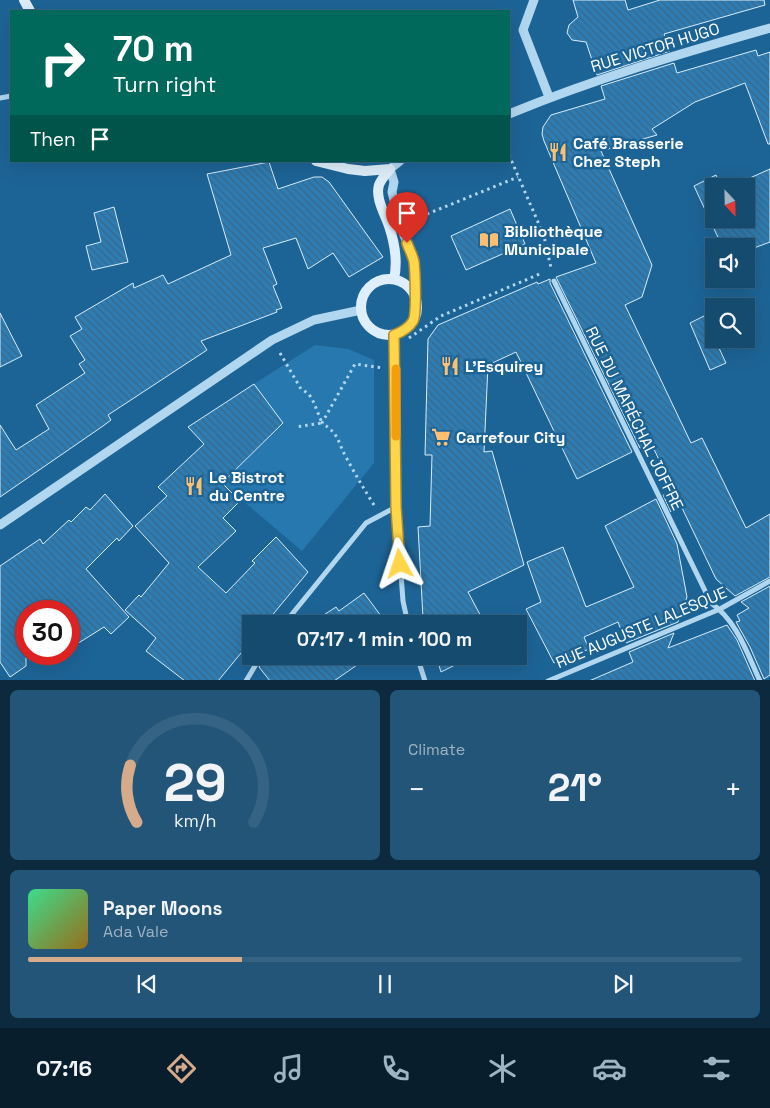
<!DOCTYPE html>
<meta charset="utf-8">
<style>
body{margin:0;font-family:"Space Grotesk",sans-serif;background:#235578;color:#f1f3f6;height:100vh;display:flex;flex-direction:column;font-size:19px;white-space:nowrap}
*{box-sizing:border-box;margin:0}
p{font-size:16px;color:#9eb3c3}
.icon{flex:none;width:28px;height:28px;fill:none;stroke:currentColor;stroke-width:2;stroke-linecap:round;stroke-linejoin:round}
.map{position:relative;height:680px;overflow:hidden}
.side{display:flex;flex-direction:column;gap:10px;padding:10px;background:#0c293e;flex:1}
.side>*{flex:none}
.guide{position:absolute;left:10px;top:10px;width:500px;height:152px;border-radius:0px;box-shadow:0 5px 20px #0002,0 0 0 1px #356383;background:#00695c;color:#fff;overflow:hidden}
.needle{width:32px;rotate:158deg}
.buttons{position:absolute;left:705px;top:178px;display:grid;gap:10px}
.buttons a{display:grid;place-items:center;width:50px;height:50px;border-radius:0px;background:#164b70;box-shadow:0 5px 20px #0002,0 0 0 1px #356383;font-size:25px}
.speed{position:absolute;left:15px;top:600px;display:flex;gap:10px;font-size:25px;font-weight:700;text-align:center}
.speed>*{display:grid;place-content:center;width:65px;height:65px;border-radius:50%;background:#164b70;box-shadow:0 5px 20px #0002,0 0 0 1px #356383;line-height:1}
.speed .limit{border:8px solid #d22;background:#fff;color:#111}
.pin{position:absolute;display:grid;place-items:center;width:42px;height:42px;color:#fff;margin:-51px -21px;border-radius:50% 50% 50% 0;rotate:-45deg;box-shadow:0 0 5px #0007}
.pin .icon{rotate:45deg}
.me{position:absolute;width:55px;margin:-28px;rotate:355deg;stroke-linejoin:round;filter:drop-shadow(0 0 4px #0008)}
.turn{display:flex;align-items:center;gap:18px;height:105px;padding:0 20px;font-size:22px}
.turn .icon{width:65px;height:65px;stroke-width:2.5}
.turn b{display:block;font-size:35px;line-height:42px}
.then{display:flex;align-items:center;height:48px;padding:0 20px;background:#0003;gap:10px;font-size:19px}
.big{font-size:38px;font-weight:800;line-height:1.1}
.side .card{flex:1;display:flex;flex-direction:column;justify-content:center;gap:8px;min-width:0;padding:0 18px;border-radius:8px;background:#235578}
.side .dial{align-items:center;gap:0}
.dial svg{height:130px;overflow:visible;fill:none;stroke:#356383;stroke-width:7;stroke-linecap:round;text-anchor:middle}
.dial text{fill:#f1f3f6;stroke:none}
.song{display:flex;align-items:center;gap:15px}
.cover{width:60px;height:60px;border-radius:8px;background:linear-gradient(135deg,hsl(150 70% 55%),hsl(40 70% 35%))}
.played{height:5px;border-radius:2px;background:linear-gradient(90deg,#d6ab8b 30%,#356383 30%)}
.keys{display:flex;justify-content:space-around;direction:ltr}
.heat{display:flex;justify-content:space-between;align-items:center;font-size:28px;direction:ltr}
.side .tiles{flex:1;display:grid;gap:10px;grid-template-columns:1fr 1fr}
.card:last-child{grid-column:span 2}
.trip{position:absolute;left:242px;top:615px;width:285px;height:50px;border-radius:0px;background:#164b70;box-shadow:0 5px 20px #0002,0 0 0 1px #356383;font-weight:800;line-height:50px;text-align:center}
.tabs{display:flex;height:80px;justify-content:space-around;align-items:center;background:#091e2d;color:#9eb3c3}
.tabs .icon{width:35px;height:35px}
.tabs .active{color:#d6ab8b}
.tabs b{font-size:22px;color:#f1f3f6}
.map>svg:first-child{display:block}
.park{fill:#2678af}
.building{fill:url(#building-back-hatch);stroke:#d7edfb}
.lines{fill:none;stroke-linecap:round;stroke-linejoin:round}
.path{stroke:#b1d6ef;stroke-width:3;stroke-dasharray:2.5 4;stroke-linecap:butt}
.minor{stroke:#b1d6ef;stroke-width:5}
.tertiary{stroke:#b1d6ef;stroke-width:9}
.secondary{stroke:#deeffb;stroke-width:10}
.route-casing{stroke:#a68a30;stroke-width:12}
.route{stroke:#ffd54a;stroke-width:9}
.slow{stroke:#f59e0b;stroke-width:9}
.labels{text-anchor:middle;stroke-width:5;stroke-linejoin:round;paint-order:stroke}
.street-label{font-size:16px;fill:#fff;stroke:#1d6496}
.poi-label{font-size:16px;font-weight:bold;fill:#fff;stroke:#1d6496;text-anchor:start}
</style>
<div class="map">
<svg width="770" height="681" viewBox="0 0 770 681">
<defs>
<pattern id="building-back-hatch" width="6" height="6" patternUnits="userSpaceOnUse" patternTransform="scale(1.25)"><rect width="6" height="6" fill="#2d7db4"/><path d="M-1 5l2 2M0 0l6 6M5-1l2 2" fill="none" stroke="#3b6785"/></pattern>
</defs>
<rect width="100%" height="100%" fill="#1d6496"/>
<path class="park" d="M 315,345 L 348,349 L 374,360 L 374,463 L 302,551 L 222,483 L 283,424 L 254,384 Z"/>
<path class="building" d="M 573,0 L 625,0 L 628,10 L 660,0 L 764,0 L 765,5 L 664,34 L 670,51 L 597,75 L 586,42 L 572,40 L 567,33 L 569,25 L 578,17 Z
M 756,50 L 758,56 L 770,52 L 770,144 L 768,144 L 745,83 L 695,102 L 652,129 L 657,135 L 601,151 L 652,265 L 642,297 L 625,305 L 691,443 L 702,438 L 746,528 L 770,514 L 770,577 L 735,596 L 716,579 L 651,443 L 640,448 L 556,277 L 596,263 L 544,141 L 542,134 L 543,127 L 551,115 L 605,99 L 601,86 L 674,63 L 677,73 Z
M 269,162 L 278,189 L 314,177 L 322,177 L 329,182 L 383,257 L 349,277 L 333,253 L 308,269 L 296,238 L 263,248 L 277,284 L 273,286 L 282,308 L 276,310 L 277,312 L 201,341 L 207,350 L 108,415 L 111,420 L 103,426 L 0,497 L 0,425 L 16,450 L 49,429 L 36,405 L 85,373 L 79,364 L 85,360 L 70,336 L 82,329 L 75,317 L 133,283 L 134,288 L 163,275 L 168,284 L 231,255 L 207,174 Z
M 770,169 L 770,242 L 746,251 L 746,246 L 722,246 L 694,186 L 716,175 L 721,186 L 714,186 L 714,219 L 746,219 L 746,186 L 732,186 Z
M 114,207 L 128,262 L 92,270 L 86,246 L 101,242 L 94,213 Z
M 510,209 L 525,244 L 466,270 L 451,236 Z
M 550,279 L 550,283 L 632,452 L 577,479 L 516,352 L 488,365 L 484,452 L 492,451 L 524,565 L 468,592 L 485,624 L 425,624 L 423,618 L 418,527 L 430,526 L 432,455 L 425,455 L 428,339 L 438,325 L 537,282 L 538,284 Z
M 0,313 L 22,356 L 0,367 Z
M 704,316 L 726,363 L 710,370 L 690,323 Z
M 254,384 L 283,423 L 222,483 L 240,501 L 223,518 L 236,531 L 198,567 L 226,593 L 255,563 L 252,561 L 276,537 L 308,572 L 265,624 L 251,624 L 251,641 L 218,681 L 185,681 L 146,651 L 156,638 L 125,610 L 139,595 L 141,597 L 169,563 L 135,526 L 167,496 L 158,487 L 204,444 L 188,427 Z
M 668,493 L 671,512 L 663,495 Z
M 105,494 L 133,526 L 119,541 L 117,538 L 86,569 L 129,617 L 111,634 L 104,627 L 69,649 L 69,611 L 26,611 L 26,666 L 10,677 L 0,662 L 0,566 L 40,539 L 43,544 L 69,520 L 71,522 L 86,507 L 90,510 Z
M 656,499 L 677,544 L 687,597 L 678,622 L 626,643 L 618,622 L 584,637 L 589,649 L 554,663 L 526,609 L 541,602 L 527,562 L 563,547 L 586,607 L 634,587 L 605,526 Z
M 770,586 L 770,675 L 764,679 L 750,647 L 736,622 L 740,621 L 737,615 L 749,608 L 741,602 Z
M 364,593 L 387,624 L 305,624 L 314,616 L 316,620 L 336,607 L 339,611 Z
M 727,625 L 737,640 L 755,681 L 589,681 L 633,662 L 629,652 L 674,633 L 668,648 Z
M 268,656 L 370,656 L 334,681 L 270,681 L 259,667 Z
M 436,656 L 473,656 L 441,672 Z"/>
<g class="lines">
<path class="path" d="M 509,155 L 544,236 L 551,268
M 415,219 L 518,177
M 409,338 L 441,316 L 542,273
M 280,353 L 301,389 L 309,394 L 314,403 L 322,423 L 296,427
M 374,505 C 364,489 355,474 346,457 C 337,441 340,435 322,423 L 355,364 L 383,368"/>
<path class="minor" d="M 0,98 L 11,96
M 554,281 L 711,603 C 737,621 747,653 760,681
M 395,335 L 396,507 L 403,601 L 408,624
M 284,624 L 366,523 L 396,507
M 417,656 L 425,681
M 246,681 L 261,656
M 548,681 L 720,609 L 770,581"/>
<path class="tertiary" d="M 534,0 L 523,30 L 549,97
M 509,114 C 594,79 682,53 770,28
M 400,161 L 390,169 L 394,182 L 392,192 L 400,225 L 414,261 L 414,296
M 0,525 L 272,340 L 314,320 L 361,310"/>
<path class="secondary" d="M 24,0 L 30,11
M 316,161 L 348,169 L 365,171 L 390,169
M 390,169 C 387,173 381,179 379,185 C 375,198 385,214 389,226 C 395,244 398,261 394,279
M361 307a28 28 0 1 1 56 0a28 28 0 1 1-56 0Z"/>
</g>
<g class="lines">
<g class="route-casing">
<path id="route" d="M 400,564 L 396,507 L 394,335 C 402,332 409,328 413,321 C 417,314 415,271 414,262 C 413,256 409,249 407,243"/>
</g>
<use href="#route" class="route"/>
<path class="slow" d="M 396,369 L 396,436"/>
</g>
<defs>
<g id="restaurant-bare" transform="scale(1.5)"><path d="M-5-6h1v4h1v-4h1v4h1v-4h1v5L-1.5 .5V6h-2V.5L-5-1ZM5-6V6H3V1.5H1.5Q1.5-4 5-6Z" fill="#fec070" stroke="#1d6496" stroke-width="2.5" paint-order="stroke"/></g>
<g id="library-bare" transform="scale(1.5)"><path d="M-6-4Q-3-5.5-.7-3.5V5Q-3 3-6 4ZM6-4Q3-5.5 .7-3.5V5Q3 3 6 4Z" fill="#fec070" stroke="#1d6496" stroke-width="2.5" paint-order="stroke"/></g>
<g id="supermarket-bare" transform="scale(1.5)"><path d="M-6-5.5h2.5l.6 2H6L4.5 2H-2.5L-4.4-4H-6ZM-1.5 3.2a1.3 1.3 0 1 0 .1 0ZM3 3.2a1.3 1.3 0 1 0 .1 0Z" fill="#fec070" stroke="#1d6496" stroke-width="2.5" paint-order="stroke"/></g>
</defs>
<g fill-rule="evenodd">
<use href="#restaurant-bare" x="558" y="152"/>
<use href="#library-bare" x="489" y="240"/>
<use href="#restaurant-bare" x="450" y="366"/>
<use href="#supermarket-bare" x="441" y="437"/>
<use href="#restaurant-bare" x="194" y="486"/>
</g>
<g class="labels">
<g class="street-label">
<text transform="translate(655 47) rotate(-17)" y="6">RUE VICTOR HUGO</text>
<text transform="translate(635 418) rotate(64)" y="6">RUE DU MARÉCHAL JOFFRE</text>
<text transform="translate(641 627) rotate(-23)" y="6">RUE AUGUSTE LALESQUE</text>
</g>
<g class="poi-label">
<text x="573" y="149">Café Brasserie<tspan x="573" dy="18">Chez Steph</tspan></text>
<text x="504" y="237">Bibliothèque<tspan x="504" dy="18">Municipale</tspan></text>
<text x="465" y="372">L'Esquirey</text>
<text x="456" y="443">Carrefour City</text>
<text x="209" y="483">Le Bistrot<tspan x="209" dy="18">du Centre</tspan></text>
</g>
</g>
</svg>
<div class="buttons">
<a><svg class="needle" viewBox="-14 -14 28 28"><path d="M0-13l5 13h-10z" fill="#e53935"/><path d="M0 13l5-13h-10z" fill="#9eb3c3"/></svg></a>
<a><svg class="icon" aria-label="sound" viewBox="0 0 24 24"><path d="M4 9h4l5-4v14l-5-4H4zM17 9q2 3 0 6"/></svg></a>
<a><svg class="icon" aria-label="search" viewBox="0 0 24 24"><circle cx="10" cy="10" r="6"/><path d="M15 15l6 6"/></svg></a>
</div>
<div class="speed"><div class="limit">30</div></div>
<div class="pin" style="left:407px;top:243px;background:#d93025"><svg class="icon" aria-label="arrive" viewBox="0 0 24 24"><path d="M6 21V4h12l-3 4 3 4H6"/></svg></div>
<svg class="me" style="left:400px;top:564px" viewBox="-20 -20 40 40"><path d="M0-17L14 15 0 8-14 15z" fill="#ffd54a" stroke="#fff" stroke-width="4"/></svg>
<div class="trip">07:17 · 1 min · 100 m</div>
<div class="guide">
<div class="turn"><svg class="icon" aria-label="right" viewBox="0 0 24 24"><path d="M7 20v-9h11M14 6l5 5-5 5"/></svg><div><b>70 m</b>Turn right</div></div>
<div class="then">Then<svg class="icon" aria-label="arrive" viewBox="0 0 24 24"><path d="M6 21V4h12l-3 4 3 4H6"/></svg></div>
</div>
</div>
<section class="side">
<div class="tiles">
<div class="card dial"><svg viewBox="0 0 100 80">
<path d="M14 69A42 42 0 1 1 86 69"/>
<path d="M14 69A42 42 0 0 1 10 34" stroke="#d6ab8b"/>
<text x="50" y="56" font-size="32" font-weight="700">29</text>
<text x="50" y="72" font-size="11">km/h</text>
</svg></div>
<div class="card"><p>Climate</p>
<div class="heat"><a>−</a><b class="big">21°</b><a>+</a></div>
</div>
<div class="card">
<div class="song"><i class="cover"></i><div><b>Paper Moons</b><p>Ada Vale</p></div></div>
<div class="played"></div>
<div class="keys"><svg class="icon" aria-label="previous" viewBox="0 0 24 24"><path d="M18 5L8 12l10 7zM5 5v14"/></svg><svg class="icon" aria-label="pause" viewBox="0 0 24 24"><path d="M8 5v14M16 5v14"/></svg><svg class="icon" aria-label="next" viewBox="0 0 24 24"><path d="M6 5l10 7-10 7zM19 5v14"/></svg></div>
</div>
</div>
</section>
<nav class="tabs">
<b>07:16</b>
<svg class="icon active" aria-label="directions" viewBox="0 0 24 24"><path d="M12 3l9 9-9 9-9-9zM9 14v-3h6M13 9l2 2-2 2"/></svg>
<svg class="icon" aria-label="music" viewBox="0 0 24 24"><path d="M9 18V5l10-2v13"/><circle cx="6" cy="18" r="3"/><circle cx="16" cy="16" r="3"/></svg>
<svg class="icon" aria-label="phone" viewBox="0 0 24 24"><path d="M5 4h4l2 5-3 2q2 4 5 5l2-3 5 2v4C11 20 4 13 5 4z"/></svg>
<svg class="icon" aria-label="climate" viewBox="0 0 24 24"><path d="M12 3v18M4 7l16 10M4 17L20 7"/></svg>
<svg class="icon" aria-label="car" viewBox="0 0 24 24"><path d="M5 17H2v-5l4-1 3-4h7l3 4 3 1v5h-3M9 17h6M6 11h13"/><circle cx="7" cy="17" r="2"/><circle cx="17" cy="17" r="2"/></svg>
<svg class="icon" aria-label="filters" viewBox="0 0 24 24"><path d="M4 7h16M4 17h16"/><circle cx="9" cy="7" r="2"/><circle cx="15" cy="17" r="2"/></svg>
</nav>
